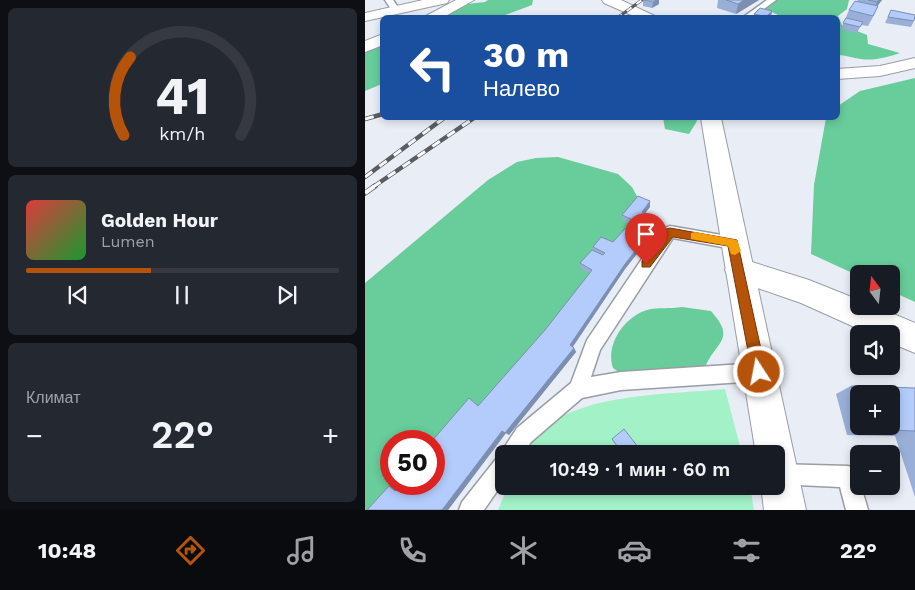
<!DOCTYPE html>
<html lang="ru">
<meta charset="utf-8">
<style>
body{margin:0;font-family:"Work Sans",sans-serif;background:#242831;color:#f1f3f6;height:100vh;display:flex;flex-direction:column;font-size:19px;white-space:nowrap}
*{box-sizing:border-box;margin:0}
p{font-size:16px;color:#9ea1a6}
.icon{flex:none;width:28px;height:28px;fill:none;stroke:currentColor;stroke-width:2;stroke-linecap:round;stroke-linejoin:round}
.map{position:relative;flex:1;overflow:hidden}
.drawer{display:flex;flex-direction:column;gap:8px;padding:8px;background:#0d0f14;width:365px}
.drawer>*{flex:none}
.banner{position:absolute;left:15px;top:15px;width:460px;height:105px;border-radius:8px;box-shadow:0 2px 8px #0003;background:#1a4fa0;color:#fff;overflow:hidden}
.needle{width:32px;rotate:345deg}
.tools{position:absolute;left:485px;top:265px;display:grid;gap:10px}
.tools a{display:grid;place-items:center;width:50px;height:50px;border-radius:8px;background:#171b24;box-shadow:0 2px 8px #0003;font-size:25px}
.speed{position:absolute;left:15px;top:430px;display:flex;gap:10px;font-size:25px;font-weight:700;text-align:center}
.speed>*{display:grid;place-content:center;width:65px;height:65px;border-radius:50%;background:#171b24;box-shadow:0 2px 8px #0003;line-height:1}
.speed .limit{border:8px solid #d22;background:#fff;color:#111}
.pin{position:absolute;display:grid;place-items:center;width:42px;height:42px;color:#fff;margin:-51px -21px;border-radius:50% 50% 50% 0;rotate:-45deg;box-shadow:0 0 5px #0007}
.pin .icon{rotate:45deg}
.me{position:absolute;width:55px;margin:-28px;rotate:349deg;stroke-linejoin:round;filter:drop-shadow(0 0 4px #0008)}
.turn{display:flex;align-items:center;gap:18px;height:105px;padding:0 20px;font-size:22px}
.turn .icon{width:65px;height:65px;stroke-width:2.5}
.turn b{display:block;font-size:35px;line-height:42px}
.big{font-size:38px;font-weight:600;line-height:1.1}
.drawer .card{flex:1;display:flex;flex-direction:column;justify-content:center;gap:8px;min-width:0;padding:0 18px;border-radius:8px;background:#242831}
.drawer .dial{align-items:center;gap:0}
.dial svg{height:130px;overflow:visible;fill:none;stroke:#363941;stroke-width:7;stroke-linecap:round;text-anchor:middle}
.dial text{fill:#f1f3f6;stroke:none}
.song{display:flex;align-items:center;gap:15px}
.cover{width:60px;height:60px;border-radius:8px;background:linear-gradient(135deg,hsl(0 70% 55%),hsl(130 70% 35%))}
.played{height:5px;border-radius:2px;background:linear-gradient(90deg,#b45309 40%,#363941 40%)}
.keys{display:flex;justify-content:space-around;direction:ltr}
.heat{display:flex;justify-content:space-between;align-items:center;font-size:28px;direction:ltr}
.trip{position:absolute;left:130px;top:445px;width:290px;height:50px;border-radius:8px;background:#171b24;box-shadow:0 2px 8px #0003;font-weight:600;line-height:50px;text-align:center}
.menu{display:flex;height:80px;justify-content:space-around;align-items:center;background:#090b0e;color:#9ea1a6}
.menu .icon{width:35px;height:35px}
.menu .on{color:#b45309}
.menu b{font-size:22px;color:#f1f3f6}
main{display:flex;flex:1;min-height:0}
.map>svg:first-child{display:block}
.green{fill:#a2f1c7}
.forest{fill:#68cc9b}
.lines{fill:none;stroke-linecap:round;stroke-linejoin:round}
.service-casing{stroke:#999da5;stroke-width:3}
.minor-casing{stroke:#999da5;stroke-width:2}
.tertiary-casing{stroke:#999da5;stroke-width:2}
.secondary-casing{stroke:#999da5;stroke-width:2}
.service{fill:#fff;fill-rule:evenodd}
.minor{fill:#fff;fill-rule:evenodd}
.tertiary{fill:#fff;fill-rule:evenodd}
.secondary{fill:#fff;fill-rule:evenodd}
.rail-far2-casing{stroke:#5b5d62;stroke-width:3}
.rail-far1-casing{stroke:#5b5d62;stroke-width:4.5}
.rail-casing{stroke:#5b5d62;stroke-width:5.5}
.rail-far2{stroke:#f9fafe;stroke-width:2;stroke-dasharray:6;stroke-linecap:butt}
.rail-far1{stroke:#f9fafe;stroke-width:3;stroke-dasharray:9;stroke-linecap:butt}
.rail{stroke:#f9fafe;stroke-width:4;stroke-dasharray:11;stroke-linecap:butt}
.wall{fill:#9aafd8;fill-rule:evenodd}
.shaded-wall{fill:#7d8fb0}
.building{fill:#b3ccfb;stroke:#7d8fb0}
.route{fill:#b45309;stroke:#753606}
.slow{fill:#f59e0b}
</style>
<main>
<section class="drawer">
<div class="card dial"><svg viewBox="0 0 100 80">
<path d="M14 69A42 42 0 1 1 86 69"/>
<path d="M14 69A42 42 0 0 1 18 21" stroke="#b45309"/>
<text x="50" y="56" font-size="32" font-weight="700">41</text>
<text x="50" y="72" font-size="11">km/h</text>
</svg></div>
<div class="card">
<div class="song"><i class="cover"></i><div><b>Golden Hour</b><p>Lumen</p></div></div>
<div class="played"></div>
<div class="keys"><svg class="icon" aria-label="previous" viewBox="0 0 24 24"><path d="M18 5L8 12l10 7zM5 5v14"/></svg><svg class="icon" aria-label="pause" viewBox="0 0 24 24"><path d="M8 5v14M16 5v14"/></svg><svg class="icon" aria-label="next" viewBox="0 0 24 24"><path d="M6 5l10 7-10 7zM19 5v14"/></svg></div>
</div>
<div class="card"><p>Климат</p>
<div class="heat"><a>−</a><b class="big">22°</b><a>+</a></div>
</div>
</section>
<div class="map">
<svg width="550" height="510" viewBox="0 0 550 510">
<rect width="100%" height="100%" fill="#e9edf6"/>
<path class="green" d="M 360,389 L 377,454 L 159,454 C 162,448 164,441 168,437 C 211,392 302,395 360,389 Z
M 143,486 L 385,486 L 389,510 L 133,510 Z"/>
<path class="forest" d="M 123,0 L 168,0 L 167,5 L 135,17 L 72,18 L 102,4 L 120,2 Z
M 400,0 L 484,0 L 482,9 L 473,16 L 477,25 L 502,35 L 503,44 L 535,53 C 523,57 509,61 496,59 C 487,58 481,55 473,55 L 472,18 L 417,17 L 393,5 Z
M 17,43 L 17,84 L 0,91 L 0,51 Z
M 550,78 L 550,302 L 526,291 L 526,274 L 494,274 L 494,276 L 446,254 L 449,185 L 461,118 L 472,118 L 473,106 L 495,91 Z
M 298,118 L 331,118 L 332,121 L 324,134 L 300,129 Z
M 193,157 L 253,174 L 267,187 L 279,209 L 69,480 L 69,441 L 26,441 L 26,484 L 66,484 L 44,510 L 0,510 L 0,283 L 123,180 L 152,162 L 171,158 Z
M 317,307 L 346,311 C 371,339 352,341 341,365 L 331,369 L 255,373 L 248,368 C 240,345 259,317 282,310 C 293,307 306,309 317,307 Z"/>
<g class="lines">
<g class="service-casing">
<path id="service" d="M 20,0 L 28,0 L 35,10 L 34,12 L 28,12 Z
M 402,0 L 411,0 L 387,18 L 377,18 Z
M 305,226 L 368,237 L 373,239 L 375,243 L 373,247 L 368,249 L 308,238 L 235,350 L 226,377 L 256,372 L 394,363 L 401,365 L 403,372 L 401,379 L 394,381 L 256,390 L 217,398 L 166,442 L 158,454 L 139,454 L 139,481 L 119,510 L 94,510 L 97,502 L 135,454 L 152,428 L 206,383 L 222,340 L 287,244 L 300,228 Z
M 411,464 L 483,466 L 491,469 L 494,486 L 496,486 L 503,510 L 481,510 L 475,487 L 411,484 Z"/>
</g>
<g class="minor-casing">
<path id="minor" d="M 91,0 L 109,0 L 77,18 L 57,18 Z
M 18,34 L 18,45 L 0,52 L 0,41 Z
M 550,58 L 550,68 L 515,76 L 472,79 L 472,69 L 515,66 Z
M 374,258 L 444,280 L 494,300 L 494,306 L 510,306 L 550,323 L 550,353 L 526,343 L 526,334 L 505,334 L 436,303 L 364,278 L 360,270 L 364,262 Z"/>
</g>
<g class="tertiary-casing">
<path id="tertiary" d="M 58,0 L 84,0 L 82,3 L 0,21 L 0,13 Z"/>
</g>
<g class="secondary-casing">
<path id="secondary" d="M 237,0 L 256,0 L 294,18 L 273,18 L 239,3 Z
M 336,118 L 356,118 L 441,510 L 399,510 L 396,486 L 411,486 L 411,454 L 391,454 Z"/>
</g>
<use href="#service" class="service"/>
<use href="#minor" class="minor"/>
<use href="#tertiary" class="tertiary"/>
<use href="#secondary" class="secondary"/>
<g class="rail-far2-casing">
<path id="rail-far2" d="M 252,18 L 277,0"/>
</g>
<g class="rail-far1-casing">
<path id="rail-far1" d="M 0,119 L 18,114
M 0,177 L 79,118
M 8,187 L 109,118"/>
</g>
<g class="rail-casing">
<path id="rail" d="M 0,193 L 10,186"/>
</g>
<use href="#rail-far2" class="rail-far2"/>
<use href="#rail-far1" class="rail-far1"/>
<use href="#rail" class="rail"/>
</g>
<path class="wall" d="M 278,0 L 294,4 L 287,8 L 278,6 Z
M 353,0 L 394,0 L 371,14 L 352,8 Z
M 493,0 L 517,0 L 512,6 L 513,6 L 508,17 L 503,26 L 496,25 L 492,33 L 476,29 L 484,10 Z
M 526,10 L 549,21 L 546,27 L 520,23 Z
M 389,14 L 406,17 L 405,18 L 382,18 L 388,17 Z
M 285,207 L 280,213 L 294,220 L 294,226 L 260,269 L 208,347 L 209,348 L 211,352 L 144,435 L 141,433 L 83,510 L 2,510 L 32,486 L 33,488 L 69,484 L 104,398 L 113,406 L 180,330 L 225,273 L 216,269 L 215,263 L 229,251 L 228,247 L 248,242 L 264,224 L 258,220 L 257,215 Z
M 486,386 L 550,388 L 550,497 L 530,436 L 482,435 L 471,394 ZM 494,394 L 526,426 L 494,426 Z"/>
<path class="shaded-wall" d="M 291,0 L 294,0 L 294,4 L 287,8 L 288,2 Z
M 379,0 L 394,0 L 371,14 L 373,4 Z
M 514,0 L 517,0 L 507,13 L 512,2 Z
M 407,11 L 406,17 L 405,18 L 401,18 Z
M 285,201 L 285,207 L 277,217 L 277,212 Z
M 294,220 L 294,226 L 260,269 L 206,349 L 205,345 L 260,264 Z
M 209,348 L 211,352 L 144,435 L 141,433 L 83,510 L 77,510 L 137,431 Z
M 24,486 L 32,486 L 38,492 L 30,491 Z"/>
<path class="building" d="M 278,0 L 291,0 L 288,2 Z
M 361,0 L 379,0 L 373,4 Z
M 503,0 L 514,0 L 512,2 Z
M 490,1 L 513,6 L 508,16 L 484,10 Z
M 395,8 L 407,11 L 401,17 L 389,14 Z
M 526,10 L 550,15 L 549,21 L 523,17 Z
M 481,18 L 498,22 L 495,27 L 478,23 Z
M 273,196 L 285,201 L 277,212 L 294,220 L 260,264 L 205,345 L 209,348 L 140,433 L 137,431 L 77,510 L 2,510 L 24,486 L 30,491 L 37,484 L 69,484 L 69,441 L 67,441 L 104,398 L 113,406 L 180,330 L 227,270 L 215,263 L 227,250 L 238,255 L 240,253 L 228,247 L 236,237 L 248,242 L 268,220 L 257,215 Z
M 486,386 L 550,388 L 550,431 L 499,429 L 498,426 L 526,426 L 526,394 L 494,394 L 494,412 Z
M 259,429 L 273,447 L 266,454 L 258,454 L 247,439 Z
M 182,449 L 186,454 L 178,454 Z"/>
<path class="route" d="M 305,228 L 372,240 L 401,372 L 399,377 L 394,379 L 389,377 L 387,372 L 363,246 L 308,237 L 285,267 L 277,267 L 277,261 L 301,229 Z"/>
<path class="slow" d="M 330,232 L 372,240 L 376,251 L 370,255 L 366,254 L 363,246 L 326,239 L 326,233 Z"/>
</svg>
<div class="tools">
<a><svg class="needle" viewBox="-14 -14 28 28"><path d="M0-13l5 13h-10z" fill="#e53935"/><path d="M0 13l5-13h-10z" fill="#9ea1a6"/></svg></a>
<a><svg class="icon" aria-label="sound" viewBox="0 0 24 24"><path d="M4 9h4l5-4v14l-5-4H4zM17 9q2 3 0 6"/></svg></a>
<a>+</a>
<a>−</a>
</div>
<div class="speed"><div class="limit">50</div></div>
<div class="pin" style="left:281px;top:264px;background:#d93025"><svg class="icon" aria-label="arrive" viewBox="0 0 24 24"><path d="M6 21V4h12l-3 4 3 4H6"/></svg></div>
<svg class="me" style="left:394px;top:372px" viewBox="-20 -20 40 40"><circle r="17" fill="#b45309" stroke="#fff" stroke-width="3"/><path d="M0-11L8 9 0 5-8 9z" fill="#fff"/></svg>
<div class="trip">10:49 · 1 мин · 60 m</div>
<div class="banner">
<div class="turn"><svg class="icon" aria-label="left" viewBox="0 0 24 24"><path d="M17 20v-9H6M10 6l-5 5 5 5"/></svg><div><b>30 m</b>Налево</div></div>
</div>
</div>
</main>
<nav class="menu">
<b>10:48</b>
<svg class="icon on" aria-label="directions" viewBox="0 0 24 24"><path d="M12 3l9 9-9 9-9-9zM9 14v-3h6M13 9l2 2-2 2"/></svg>
<svg class="icon" aria-label="music" viewBox="0 0 24 24"><path d="M9 18V5l10-2v13"/><circle cx="6" cy="18" r="3"/><circle cx="16" cy="16" r="3"/></svg>
<svg class="icon" aria-label="phone" viewBox="0 0 24 24"><path d="M5 4h4l2 5-3 2q2 4 5 5l2-3 5 2v4C11 20 4 13 5 4z"/></svg>
<svg class="icon" aria-label="climate" viewBox="0 0 24 24"><path d="M12 3v18M4 7l16 10M4 17L20 7"/></svg>
<svg class="icon" aria-label="car" viewBox="0 0 24 24"><path d="M5 17H2v-5l4-1 3-4h7l3 4 3 1v5h-3M9 17h6M6 11h13"/><circle cx="7" cy="17" r="2"/><circle cx="17" cy="17" r="2"/></svg>
<svg class="icon" aria-label="filters" viewBox="0 0 24 24"><path d="M4 7h16M4 17h16"/><circle cx="9" cy="7" r="2"/><circle cx="15" cy="17" r="2"/></svg>
<b>22°</b>
</nav>
